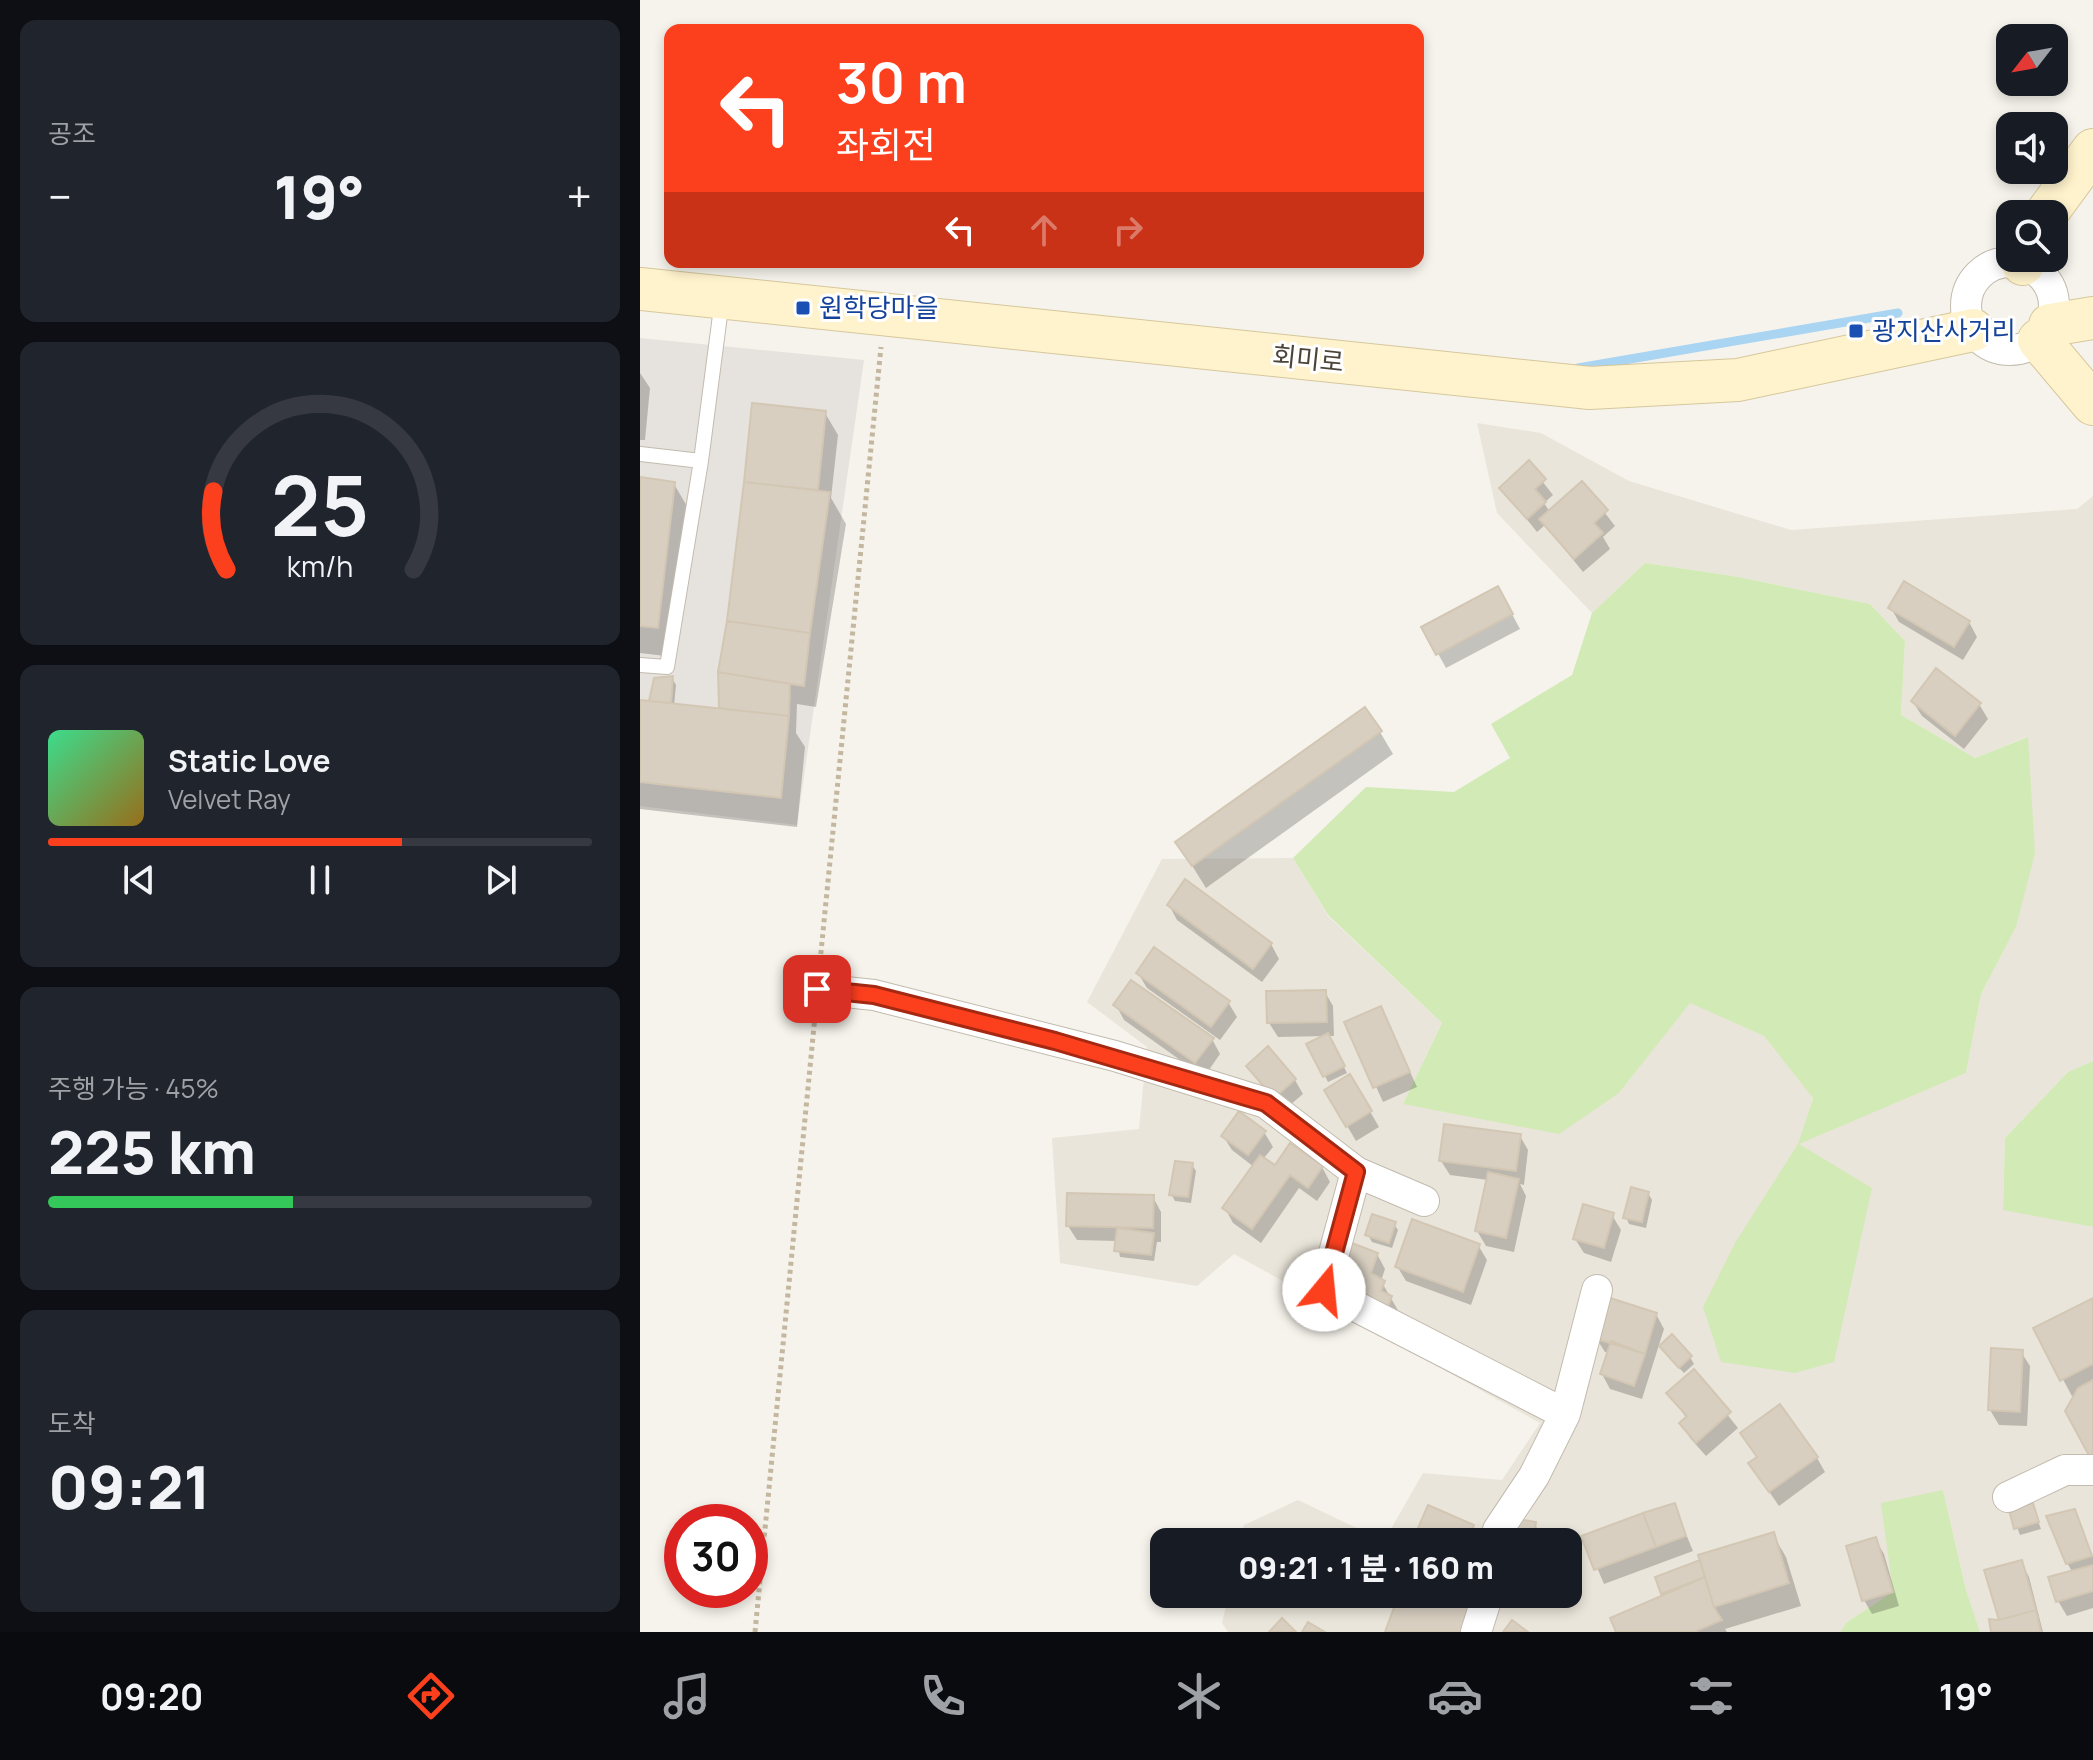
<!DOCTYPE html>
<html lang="ko">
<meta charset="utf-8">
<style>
body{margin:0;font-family:Manrope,"Noto Sans KR",sans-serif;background:#20242c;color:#f1f3f6;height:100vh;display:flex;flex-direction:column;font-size:30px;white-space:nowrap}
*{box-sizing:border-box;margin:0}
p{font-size:26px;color:#9ea1a6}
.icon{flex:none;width:44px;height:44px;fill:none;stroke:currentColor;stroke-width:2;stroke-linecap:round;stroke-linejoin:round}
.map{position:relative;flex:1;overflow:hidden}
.drawer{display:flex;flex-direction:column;gap:20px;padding:20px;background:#0d0f14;width:640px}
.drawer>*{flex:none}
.hud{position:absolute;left:24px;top:24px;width:760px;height:244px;border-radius:16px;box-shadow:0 4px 12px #0003;background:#fc3f1d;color:#fff;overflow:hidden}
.needle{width:52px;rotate:239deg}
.tools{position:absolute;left:1356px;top:24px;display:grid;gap:16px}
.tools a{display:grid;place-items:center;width:72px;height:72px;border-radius:16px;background:#171b24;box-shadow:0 4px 12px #0003;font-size:40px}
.speed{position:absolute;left:24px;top:1504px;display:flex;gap:16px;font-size:40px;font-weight:700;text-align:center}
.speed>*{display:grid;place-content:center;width:104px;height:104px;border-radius:50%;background:#171b24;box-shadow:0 4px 12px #0003;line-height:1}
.speed .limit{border:12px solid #d22;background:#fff;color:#111}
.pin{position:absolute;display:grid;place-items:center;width:68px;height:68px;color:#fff;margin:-34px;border-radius:16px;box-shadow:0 4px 12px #0006}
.me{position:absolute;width:88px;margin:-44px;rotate:17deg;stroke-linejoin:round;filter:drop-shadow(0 0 6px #0008)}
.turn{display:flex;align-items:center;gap:28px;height:168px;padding:0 40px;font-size:36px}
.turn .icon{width:104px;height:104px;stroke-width:2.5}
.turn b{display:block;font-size:56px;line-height:68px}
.lanes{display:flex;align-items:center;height:76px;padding:0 40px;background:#0003;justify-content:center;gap:40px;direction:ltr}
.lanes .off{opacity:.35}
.big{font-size:60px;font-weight:800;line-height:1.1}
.drawer .tile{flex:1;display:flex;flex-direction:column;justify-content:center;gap:12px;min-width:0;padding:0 28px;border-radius:16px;background:#20242c}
.drawer .dial{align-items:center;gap:0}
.dial svg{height:208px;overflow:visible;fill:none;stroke:#363941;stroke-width:7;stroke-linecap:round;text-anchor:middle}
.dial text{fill:#f1f3f6;stroke:none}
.song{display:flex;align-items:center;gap:24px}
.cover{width:96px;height:96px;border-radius:12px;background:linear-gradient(135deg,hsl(150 70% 55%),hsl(40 70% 35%))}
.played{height:8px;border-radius:4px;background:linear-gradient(90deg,#fc3f1d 65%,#363941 65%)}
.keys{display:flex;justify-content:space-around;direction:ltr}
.heat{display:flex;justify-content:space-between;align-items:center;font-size:44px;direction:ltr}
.charge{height:12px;border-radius:6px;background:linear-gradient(90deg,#34c759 45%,#363941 0)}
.trip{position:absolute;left:510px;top:1528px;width:432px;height:80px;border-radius:16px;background:#171b24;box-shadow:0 4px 12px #0003;font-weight:800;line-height:80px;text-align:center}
.tabs{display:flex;height:128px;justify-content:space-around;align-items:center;background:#090b0e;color:#9ea1a6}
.tabs .icon{width:56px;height:56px}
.tabs .selected{color:#fc3f1d}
.tabs b{font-size:36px;color:#f1f3f6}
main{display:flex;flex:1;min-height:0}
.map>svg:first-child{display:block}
.residential{fill:#eae5da}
.industrial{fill:#e6e2dd}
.green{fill:#d2eab5}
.shadow{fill:#0003}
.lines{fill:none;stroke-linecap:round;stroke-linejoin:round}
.stream{stroke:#a9d4f2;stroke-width:9}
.building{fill:#d8cfc1;stroke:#d3c7b4;stroke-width:2}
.lane-casing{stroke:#c2bbae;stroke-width:16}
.street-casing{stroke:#c2bbae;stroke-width:32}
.secondary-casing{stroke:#d6c79b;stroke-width:44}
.path{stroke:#c4b79f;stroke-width:5;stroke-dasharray:4 4;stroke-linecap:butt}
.lane{stroke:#fff;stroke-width:14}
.street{stroke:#fff;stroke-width:30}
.secondary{stroke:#fff3cd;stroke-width:42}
.route-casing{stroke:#a42913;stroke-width:20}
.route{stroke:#fc3f1d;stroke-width:14}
.transit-dot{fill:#1a4fb4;stroke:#fff;stroke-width:3}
.labels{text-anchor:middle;stroke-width:6;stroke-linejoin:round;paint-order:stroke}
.transit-label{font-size:26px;fill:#164399;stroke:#fff;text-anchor:start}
.street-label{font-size:26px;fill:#4b4439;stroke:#fff}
</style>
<main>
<section class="drawer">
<div class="tile"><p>공조</p>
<div class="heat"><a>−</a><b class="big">19°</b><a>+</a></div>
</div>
<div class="tile dial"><svg viewBox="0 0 100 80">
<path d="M14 69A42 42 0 1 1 86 69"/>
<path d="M14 69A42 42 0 0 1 9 39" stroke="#fc3f1d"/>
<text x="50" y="56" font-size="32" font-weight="700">25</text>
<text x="50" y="72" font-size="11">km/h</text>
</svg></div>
<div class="tile">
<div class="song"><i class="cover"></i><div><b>Static Love</b><p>Velvet Ray</p></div></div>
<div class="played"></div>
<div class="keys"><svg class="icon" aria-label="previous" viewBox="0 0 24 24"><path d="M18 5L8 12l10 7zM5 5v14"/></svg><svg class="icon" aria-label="pause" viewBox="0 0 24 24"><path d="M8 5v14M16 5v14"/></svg><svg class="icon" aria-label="next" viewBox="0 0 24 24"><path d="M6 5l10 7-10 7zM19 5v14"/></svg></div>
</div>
<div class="tile"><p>주행 가능 · 45%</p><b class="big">225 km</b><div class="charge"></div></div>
<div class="tile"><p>도착</p><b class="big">09:21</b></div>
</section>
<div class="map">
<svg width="1453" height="1632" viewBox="0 0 1453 1632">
<rect width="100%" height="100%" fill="#f6f3ec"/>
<path class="residential" d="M 837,423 L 901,433 L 989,481 L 1151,530 L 1437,509 L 1453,496 L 1453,1061 L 1428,1072 L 1365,1138 L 1363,1209 L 1453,1227 L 1453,1632 L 1340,1632 L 1326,1590 L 1303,1490 L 1253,1592 L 1207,1622 L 1200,1632 L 588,1632 L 582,1623 L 589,1594 L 928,1594 L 928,1542 L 600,1542 L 604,1525 L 658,1500 L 744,1541 L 783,1473 L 862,1480 L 900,1423 L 594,1254 L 557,1286 L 420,1263 L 412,1138 L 499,1129 L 507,1047 L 447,1002 L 522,859 L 653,858 L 688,916 L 802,1023 L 763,1104 L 979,1093 L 1050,1002 L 1124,1036 L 1173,1097 L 1159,1143 L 1326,1073 L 1341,994 L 1376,927 L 1387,737 L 1335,758 L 1261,715 L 1265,641 L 1230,604 L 1093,576 L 1005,563 L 952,613 L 857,513 Z"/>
<path class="industrial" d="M 0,338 L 224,360 L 157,825 L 0,806 Z"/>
<path class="green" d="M 1005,563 L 1093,576 L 1230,604 L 1265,641 L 1261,715 L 1335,758 L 1388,737 L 1395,853 L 1376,927 L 1341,994 L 1326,1073 L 1159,1144 L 1232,1188 L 1194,1362 L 1155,1373 L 1081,1362 L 1063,1307 L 1095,1243 L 1158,1144 L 1173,1098 L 1124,1036 L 1050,1003 L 979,1093 L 919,1134 L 763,1104 L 802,1023 L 688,915 L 653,858 L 726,787 L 814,792 L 870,758 L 851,724 L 932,675 L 952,613 Z
M 1453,1061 L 1453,1227 L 1363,1210 L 1365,1138 L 1428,1072 Z
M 1303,1490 L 1326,1590 L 1340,1632 L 1200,1632 L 1207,1622 L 1253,1592 L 1241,1503 Z"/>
<path class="shadow" d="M 0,373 L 10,388 L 5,440 L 0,440 Z
M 185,413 L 198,435 L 191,498 L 206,524 L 176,707 L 157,704 L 156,733 L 165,747 L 157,827 L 0,809 L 0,702 L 13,703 L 11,700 L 32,678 L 36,685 L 34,706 L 82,711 L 80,672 L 106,482 Z
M 888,463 L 913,495 L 904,503 L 910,512 L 942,483 L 975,526 L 963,537 L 970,549 L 943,572 L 905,525 L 897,532 L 862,488 Z
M 0,479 L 34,484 L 51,513 L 34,657 L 0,653 Z
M 858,588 L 880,629 L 806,668 L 784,628 Z
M 1251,608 L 1329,622 L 1337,637 L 1323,660 L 1259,622 Z
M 1273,702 L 1339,704 L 1348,719 L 1324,749 L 1282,716 Z
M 740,732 L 753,754 L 566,888 L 538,843 Z
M 529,905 L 631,944 L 639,959 L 622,982 L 537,920 Z
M 498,973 L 588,1002 L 597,1017 L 580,1040 L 507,988 Z
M 685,992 L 693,1006 L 694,1036 L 688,1036 L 707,1073 L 688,1082 L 669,1045 L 687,1036 L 638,1037 L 629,1023 Z
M 476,1005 L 572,1039 L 580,1054 L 564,1077 L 484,1020 Z
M 741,1009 L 777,1087 L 743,1102 L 707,1023 Z
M 608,1066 L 655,1080 L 663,1094 L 643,1111 Z
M 710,1077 L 739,1127 L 716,1141 L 686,1090 Z
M 624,1132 L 633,1147 L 623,1159 L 635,1168 L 682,1167 L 690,1182 L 677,1201 L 659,1188 L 621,1243 L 593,1223 L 585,1208 L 614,1167 L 592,1150 L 583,1136 Z
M 880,1136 L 888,1150 L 884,1185 L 880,1184 L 886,1196 L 874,1252 L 846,1246 L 837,1231 L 848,1180 L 810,1175 L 801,1161 Z
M 552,1165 L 556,1171 L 551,1203 L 535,1201 L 531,1194 Z
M 1008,1193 L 1012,1200 L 1006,1228 L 989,1224 L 986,1217 Z
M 513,1197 L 521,1212 L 521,1242 L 517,1242 L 514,1261 L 480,1257 L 477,1241 L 437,1240 L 428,1226 Z
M 972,1215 L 981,1230 L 971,1262 L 944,1253 L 935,1239 Z
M 754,1224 L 758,1230 L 752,1248 L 732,1242 L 728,1235 Z
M 838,1245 L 847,1260 L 831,1305 L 766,1281 L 757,1266 Z
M 737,1254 L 745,1269 L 741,1281 L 759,1312 L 717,1310 Z
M 1453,1300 L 1453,1459 L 1434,1400 L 1396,1329 Z
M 1016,1314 L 1024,1329 L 1002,1399 L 970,1389 L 962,1374 L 969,1353 L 965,1352 L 956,1338 Z
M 1381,1352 L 1390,1366 L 1387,1426 L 1359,1425 L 1350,1410 Z
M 1025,1353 L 1050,1357 L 1054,1364 L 1044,1373 Z
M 1053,1372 L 1098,1428 L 1066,1456 L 1050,1438 L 1042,1423 L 1047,1419 L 1029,1393 Z
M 1177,1458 L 1185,1472 L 1139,1506 L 1110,1464 Z
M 1034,1505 L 1053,1551 L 964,1584 L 944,1537 Z
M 1392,1505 L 1401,1529 L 1380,1535 L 1371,1511 Z
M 1434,1511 L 1453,1556 L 1453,1608 L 1427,1616 L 1418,1601 L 1433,1573 L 1427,1563 Z
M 895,1524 L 898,1531 L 897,1542 L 876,1542 Z
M 833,1527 L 837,1534 L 854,1542 L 774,1542 Z
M 1133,1535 L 1146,1557 L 1161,1606 L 1085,1629 L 1087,1632 L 974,1632 L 1025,1596 L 1023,1593 Z
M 1235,1539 L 1244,1554 L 1259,1606 L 1232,1614 L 1224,1600 Z
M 1381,1562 L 1389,1577 L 1403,1632 L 1353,1632 L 1361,1622 Z"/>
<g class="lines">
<path class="stream" d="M 938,368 L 1258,313"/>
</g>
<path class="building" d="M 112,403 L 186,411 L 178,490 L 104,482 Z
M 889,460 L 906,479 L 895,489 L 906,502 L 887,519 L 859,488 Z
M 0,477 L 35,482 L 18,628 L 0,626 Z
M 942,481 L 968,510 L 954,523 L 963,533 L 934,559 L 899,519 Z
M 104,482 L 190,492 L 170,633 L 87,621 Z
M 1264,581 L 1330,621 L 1314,647 L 1248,608 Z
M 858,586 L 873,614 L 796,655 L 781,627 Z
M 87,621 L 170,633 L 164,686 L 78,672 Z
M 1296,668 L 1341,703 L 1315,736 L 1271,701 Z
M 78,672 L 150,684 L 149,716 L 79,708 Z
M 33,676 L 31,703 L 9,701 L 14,678 Z
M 0,700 L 149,716 L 141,798 L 0,782 Z
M 725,707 L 742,731 L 552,866 L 535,842 Z
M 545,879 L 632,943 L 613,969 L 527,905 Z
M 514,947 L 590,1001 L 571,1027 L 496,973 Z
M 491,980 L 574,1038 L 555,1063 L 473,1005 Z
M 686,990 L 687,1022 L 627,1023 L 626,991 Z
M 741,1006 L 770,1072 L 733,1088 L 704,1022 Z
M 688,1033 L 705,1066 L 683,1077 L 666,1044 Z
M 628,1046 L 656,1079 L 634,1098 L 606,1066 Z
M 710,1074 L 732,1111 L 706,1127 L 684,1090 Z
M 599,1111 L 626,1131 L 608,1155 L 581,1136 Z
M 804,1124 L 881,1134 L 876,1171 L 799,1161 Z
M 650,1143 L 683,1166 L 668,1188 L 650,1175 L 612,1229 L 582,1208 L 620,1155 L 635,1165 Z
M 535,1161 L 553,1163 L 548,1197 L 529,1195 Z
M 848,1172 L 879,1179 L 866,1238 L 835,1231 Z
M 991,1187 L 1009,1192 L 1002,1222 L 983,1218 Z
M 427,1193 L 514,1195 L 513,1228 L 426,1226 Z
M 943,1204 L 974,1213 L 964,1248 L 933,1239 Z
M 732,1214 L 756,1222 L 749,1243 L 725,1235 Z
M 772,1219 L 840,1244 L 823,1292 L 755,1267 Z
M 477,1228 L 514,1233 L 511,1255 L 474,1251 Z
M 712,1243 L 738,1253 L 731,1273 L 745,1281 L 741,1291 L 752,1296 L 746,1312 L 706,1295 L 700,1278 Z
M 967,1297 L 1017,1313 L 1005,1354 L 954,1338 Z
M 1453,1298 L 1453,1364 L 1420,1381 L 1393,1328 Z
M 1032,1334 L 1052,1356 L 1039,1368 L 1019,1346 Z
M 971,1341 L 1005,1354 L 994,1386 L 960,1374 Z
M 1351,1348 L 1383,1350 L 1380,1412 L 1348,1410 Z
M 1054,1369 L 1091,1412 L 1056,1443 L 1039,1423 L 1047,1416 L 1026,1393 Z
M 1453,1380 L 1453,1463 L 1425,1411 L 1438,1388 Z
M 1140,1404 L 1178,1457 L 1129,1492 L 1108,1463 L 1117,1457 L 1100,1433 Z
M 1035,1503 L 1046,1536 L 1016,1547 L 1003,1513 Z
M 1393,1503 L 1399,1522 L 1374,1529 L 1369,1510 Z
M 788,1505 L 834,1525 L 827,1542 L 772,1542 Z
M 1435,1509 L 1452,1556 L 1426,1564 L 1406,1516 Z
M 1003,1513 L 1016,1547 L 954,1570 L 941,1536 Z
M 877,1519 L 896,1522 L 893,1542 L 874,1542 Z
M 837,1529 L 852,1535 L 849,1542 L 832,1542 Z
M 1134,1532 L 1149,1583 L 1074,1607 L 1058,1555 Z
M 1236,1537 L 1253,1592 L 1222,1601 L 1206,1546 Z
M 1060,1560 L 1065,1577 L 1021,1594 L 1015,1577 Z
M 1382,1560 L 1396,1610 L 1359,1620 L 1344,1570 Z
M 1453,1565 L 1453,1591 L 1416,1602 L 1408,1577 Z
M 1065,1577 L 1074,1607 L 1082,1620 L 1054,1632 L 976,1632 L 970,1618 Z
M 759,1594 L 814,1594 L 835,1602 L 824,1632 L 745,1632 Z
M 1396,1610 L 1401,1632 L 1351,1632 L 1349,1619 L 1359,1620 Z
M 642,1618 L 656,1632 L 629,1632 Z
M 872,1620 L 888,1632 L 863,1632 Z
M 668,1622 L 685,1632 L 662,1632 Z"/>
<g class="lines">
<g class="lane-casing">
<path id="lane" d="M 0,454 L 61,461 L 82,300
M 0,665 L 27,667 L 61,461"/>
</g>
<g class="street-casing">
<path id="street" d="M1326 306a44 44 0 1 1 88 0a44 44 0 1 1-88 0Z
M 177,989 L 234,995 L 475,1056 L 626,1103 L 716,1172 L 784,1201
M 716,1172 L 684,1290 L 925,1414
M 1368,1497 L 1425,1470 L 1453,1470
M 860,1542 L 858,1530 L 894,1476 L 925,1414 L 957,1290
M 836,1632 L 848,1594"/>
</g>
<g class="secondary-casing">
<path id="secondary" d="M 1406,214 L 1453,150
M 1383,264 L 1386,258
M 0,289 L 950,388 L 1098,380 L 1333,330
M 1410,325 L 1453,318
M 1399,340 L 1453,404"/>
</g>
<path class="path" d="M 180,962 L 241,347
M 115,1632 L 175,1016"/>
<use href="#lane" class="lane"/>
<use href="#street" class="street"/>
<use href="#secondary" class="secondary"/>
</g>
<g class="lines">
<g class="route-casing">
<path id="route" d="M 177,989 L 234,995 L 415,1041 L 626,1103 L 716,1172 L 684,1290"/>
</g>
<use href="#route" class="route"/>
</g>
<g class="transit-dot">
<rect x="155" y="300" width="16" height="16" rx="4"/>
<rect x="1208" y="323" width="16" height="16" rx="4"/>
</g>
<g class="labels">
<g class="transit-label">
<text x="179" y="317">원학당마을</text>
<text x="1232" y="340">광지산사거리</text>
</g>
<g class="street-label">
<text transform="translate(668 359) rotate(6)" y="9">회미로</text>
</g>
</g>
</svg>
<div class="tools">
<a><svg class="needle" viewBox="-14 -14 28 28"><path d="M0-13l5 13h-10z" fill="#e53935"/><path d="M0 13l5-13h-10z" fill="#9ea1a6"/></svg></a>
<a><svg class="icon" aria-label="sound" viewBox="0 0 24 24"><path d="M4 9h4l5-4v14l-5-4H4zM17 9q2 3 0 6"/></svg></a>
<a><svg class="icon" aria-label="search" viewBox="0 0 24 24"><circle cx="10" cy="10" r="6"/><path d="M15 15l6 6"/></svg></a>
</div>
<div class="speed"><div class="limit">30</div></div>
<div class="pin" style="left:177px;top:989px;background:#d93025"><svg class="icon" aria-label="arrive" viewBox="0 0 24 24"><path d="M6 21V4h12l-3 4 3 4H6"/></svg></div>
<svg class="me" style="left:684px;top:1290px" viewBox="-20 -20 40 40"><circle r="19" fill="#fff"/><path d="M0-13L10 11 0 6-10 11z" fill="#fc3f1d"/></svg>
<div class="trip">09:21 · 1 분 · 160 m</div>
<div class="hud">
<div class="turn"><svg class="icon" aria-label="left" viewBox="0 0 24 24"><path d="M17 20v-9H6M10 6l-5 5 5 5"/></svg><div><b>30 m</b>좌회전</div></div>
<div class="lanes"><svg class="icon" aria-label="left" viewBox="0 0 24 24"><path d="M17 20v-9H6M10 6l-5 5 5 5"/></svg><svg class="icon off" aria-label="ahead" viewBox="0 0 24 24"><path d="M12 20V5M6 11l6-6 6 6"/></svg><svg class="icon off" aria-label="right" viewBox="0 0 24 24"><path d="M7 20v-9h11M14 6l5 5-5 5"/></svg></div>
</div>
</div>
</main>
<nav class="tabs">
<b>09:20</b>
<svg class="icon selected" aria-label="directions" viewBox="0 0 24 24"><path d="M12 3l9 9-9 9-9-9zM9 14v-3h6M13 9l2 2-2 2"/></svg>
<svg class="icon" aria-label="music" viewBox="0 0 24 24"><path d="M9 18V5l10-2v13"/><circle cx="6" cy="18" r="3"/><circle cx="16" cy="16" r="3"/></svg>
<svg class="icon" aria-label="phone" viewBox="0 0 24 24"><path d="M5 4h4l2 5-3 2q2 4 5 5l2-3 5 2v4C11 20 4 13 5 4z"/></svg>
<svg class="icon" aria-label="climate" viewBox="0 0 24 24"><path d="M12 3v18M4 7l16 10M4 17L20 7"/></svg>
<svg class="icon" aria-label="car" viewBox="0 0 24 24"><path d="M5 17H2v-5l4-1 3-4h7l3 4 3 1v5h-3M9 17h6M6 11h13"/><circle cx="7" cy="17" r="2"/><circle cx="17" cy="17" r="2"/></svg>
<svg class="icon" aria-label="filters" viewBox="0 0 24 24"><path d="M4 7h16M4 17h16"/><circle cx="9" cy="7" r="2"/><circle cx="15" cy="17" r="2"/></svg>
<b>19°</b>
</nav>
